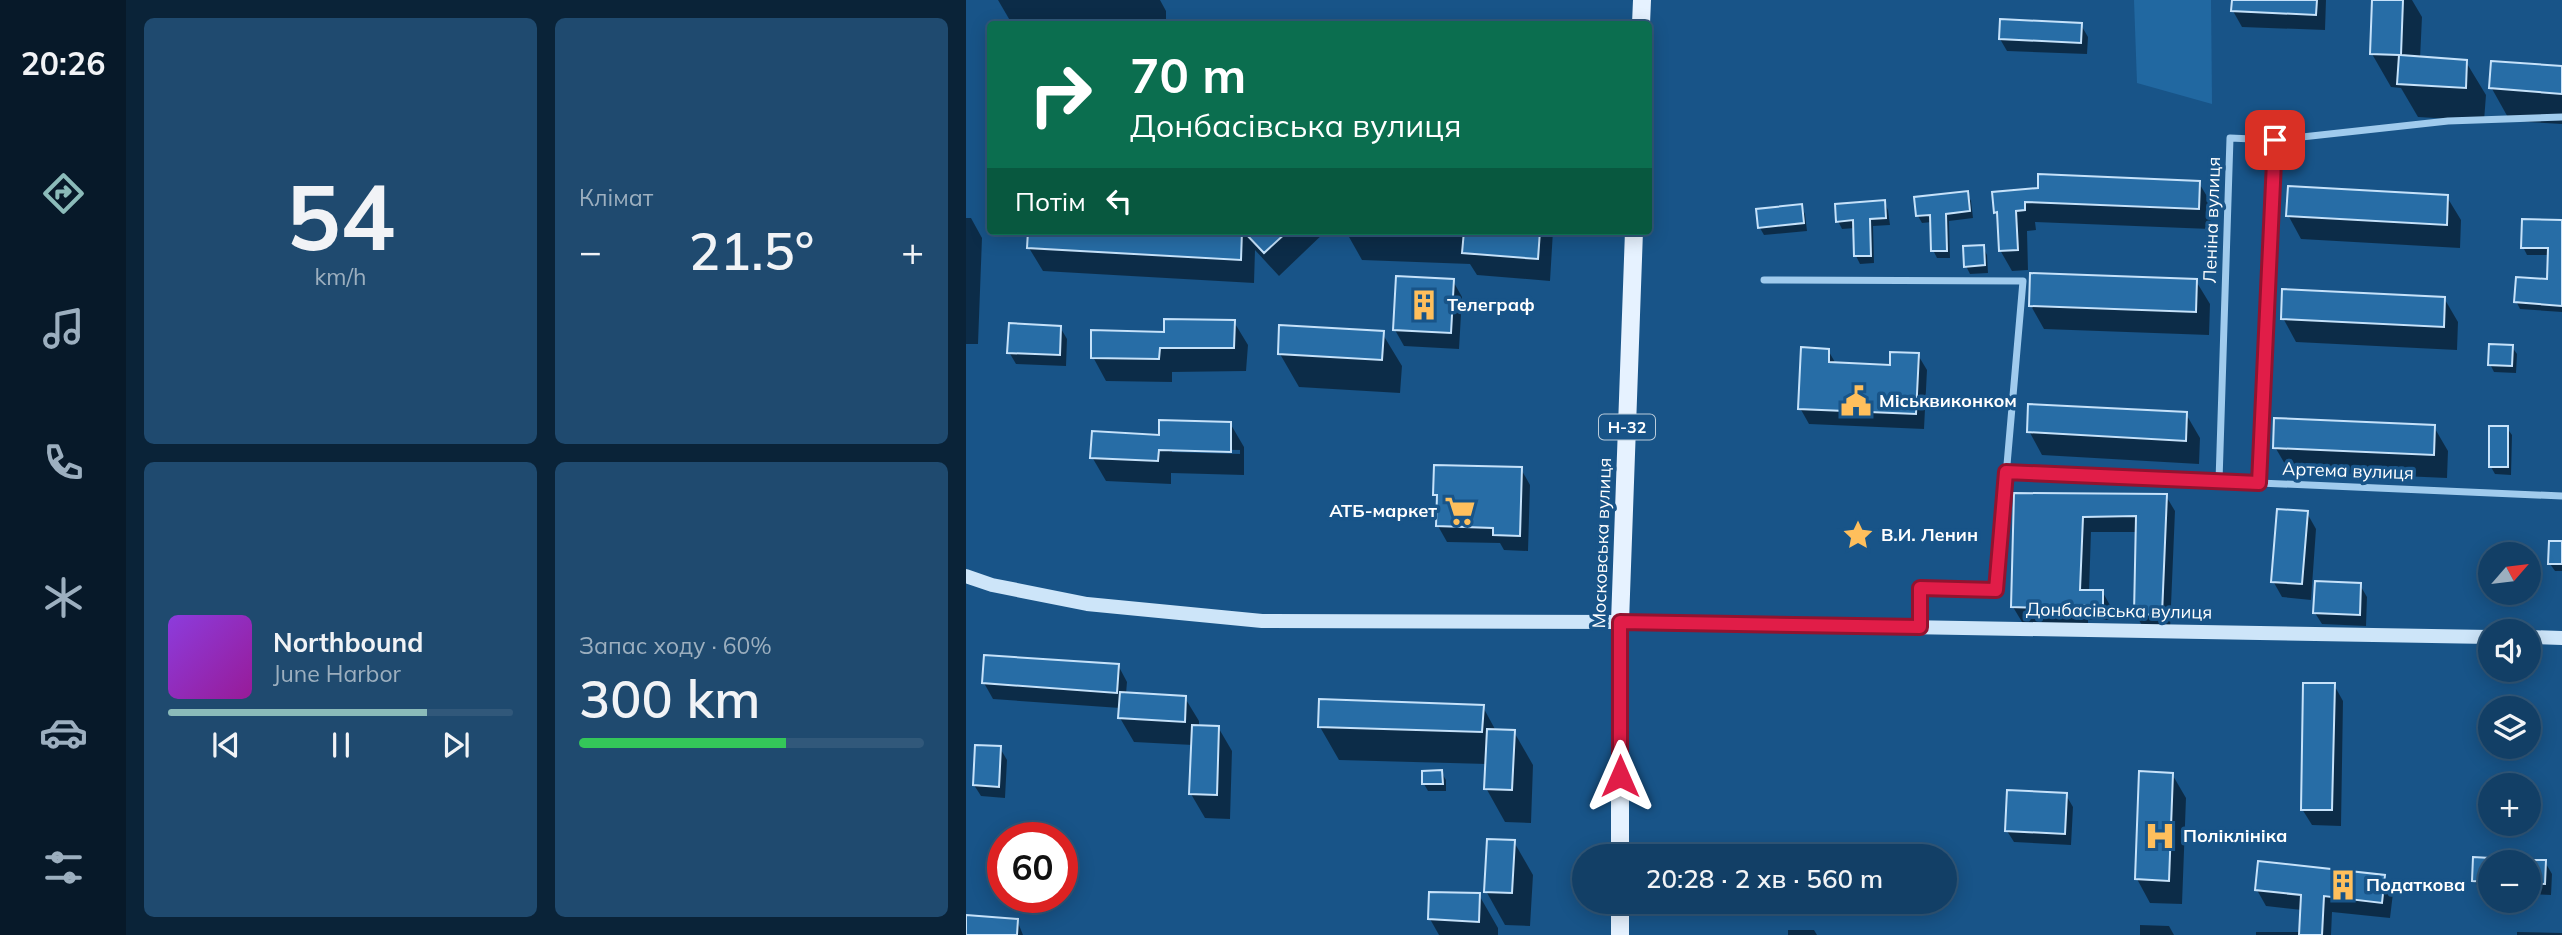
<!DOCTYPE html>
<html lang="uk">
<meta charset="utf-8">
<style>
body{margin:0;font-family:Mulish,sans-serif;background:#1f4a6f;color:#f1f3f6;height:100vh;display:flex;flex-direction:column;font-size:26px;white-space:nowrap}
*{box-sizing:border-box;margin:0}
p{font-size:23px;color:#9cafbf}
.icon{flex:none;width:38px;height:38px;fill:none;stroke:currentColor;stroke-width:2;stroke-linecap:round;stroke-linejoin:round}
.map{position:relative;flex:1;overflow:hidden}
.panel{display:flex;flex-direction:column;gap:18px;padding:18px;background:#0a2338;width:840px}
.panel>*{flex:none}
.top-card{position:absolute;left:21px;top:21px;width:665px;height:214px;border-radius:7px;box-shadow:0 4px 18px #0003,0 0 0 2px #31587a;background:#0b6e4f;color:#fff;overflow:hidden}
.needle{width:46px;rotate:62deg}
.fabs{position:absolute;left:1512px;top:542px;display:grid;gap:14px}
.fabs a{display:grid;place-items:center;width:63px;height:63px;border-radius:50%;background:#123f66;box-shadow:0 4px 18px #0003,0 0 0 2px #31587a;font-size:35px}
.speed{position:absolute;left:21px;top:822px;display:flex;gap:14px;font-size:35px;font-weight:700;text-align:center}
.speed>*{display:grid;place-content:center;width:91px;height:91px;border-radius:50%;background:#123f66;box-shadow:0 4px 18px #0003,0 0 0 2px #31587a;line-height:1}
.speed .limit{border:10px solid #d22;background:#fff;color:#111}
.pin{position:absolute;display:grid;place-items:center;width:60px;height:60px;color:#fff;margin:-30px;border-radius:14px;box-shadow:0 4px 10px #0006}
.me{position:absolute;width:77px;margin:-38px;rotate:0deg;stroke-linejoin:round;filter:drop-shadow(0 0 5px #0008)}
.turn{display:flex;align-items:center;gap:24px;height:147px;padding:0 28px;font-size:32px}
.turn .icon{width:91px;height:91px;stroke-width:2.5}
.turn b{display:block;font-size:49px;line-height:60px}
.then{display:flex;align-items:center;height:66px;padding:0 28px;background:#0003;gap:14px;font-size:26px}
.big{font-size:52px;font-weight:600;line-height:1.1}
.panel .widget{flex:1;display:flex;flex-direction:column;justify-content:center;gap:10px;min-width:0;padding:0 24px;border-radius:10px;background:#1f4a6f}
.panel .dial{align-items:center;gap:0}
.dial b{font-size:91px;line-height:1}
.song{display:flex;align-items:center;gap:21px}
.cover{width:84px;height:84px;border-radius:10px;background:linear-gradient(135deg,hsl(270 70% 55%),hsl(300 70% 35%))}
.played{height:7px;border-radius:4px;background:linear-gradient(90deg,#8bbbb9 75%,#31587a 75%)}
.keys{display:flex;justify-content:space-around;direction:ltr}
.heat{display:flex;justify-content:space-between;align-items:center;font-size:38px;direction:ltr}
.charge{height:10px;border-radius:5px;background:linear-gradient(90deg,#34c759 60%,#31587a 0)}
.panel .tiles{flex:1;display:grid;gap:18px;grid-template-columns:repeat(2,1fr)}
.trip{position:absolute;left:606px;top:844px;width:385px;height:70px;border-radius:35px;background:#123f66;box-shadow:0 4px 18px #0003,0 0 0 2px #31587a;font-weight:600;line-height:70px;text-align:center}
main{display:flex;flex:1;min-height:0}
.tabs{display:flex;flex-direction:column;width:126px;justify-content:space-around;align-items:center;background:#071929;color:#9cafbf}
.tabs .icon{width:49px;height:49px}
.tabs .current{color:#8bbbb9}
.tabs b{font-size:32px;color:#f1f3f6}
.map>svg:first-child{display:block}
.green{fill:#2168a1}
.shadow{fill:#0007;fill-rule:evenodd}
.building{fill:#276da6;stroke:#c6e2fa;stroke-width:2}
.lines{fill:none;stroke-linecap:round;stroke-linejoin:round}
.street{stroke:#a0cbed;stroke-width:7}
.secondary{stroke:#cde5f9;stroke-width:14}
.primary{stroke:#e6f2ff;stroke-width:18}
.route-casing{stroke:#92132f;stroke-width:18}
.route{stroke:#e11d48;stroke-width:12}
.labels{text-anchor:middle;stroke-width:7;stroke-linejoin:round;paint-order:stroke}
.shield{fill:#185488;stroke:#baccdb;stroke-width:2}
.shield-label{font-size:16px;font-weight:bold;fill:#fff}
.street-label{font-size:18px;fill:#fff;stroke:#185488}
.poi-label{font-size:18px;font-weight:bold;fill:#fff;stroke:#185488;text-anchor:start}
</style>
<main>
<nav class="tabs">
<b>20:26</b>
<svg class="icon current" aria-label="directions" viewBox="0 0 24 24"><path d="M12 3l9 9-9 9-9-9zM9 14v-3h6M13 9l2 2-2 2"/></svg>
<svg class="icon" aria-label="music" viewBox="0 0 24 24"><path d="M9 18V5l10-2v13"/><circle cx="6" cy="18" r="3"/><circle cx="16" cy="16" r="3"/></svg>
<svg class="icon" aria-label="phone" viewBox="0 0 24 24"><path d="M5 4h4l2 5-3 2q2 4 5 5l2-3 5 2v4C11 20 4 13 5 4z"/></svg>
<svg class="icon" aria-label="climate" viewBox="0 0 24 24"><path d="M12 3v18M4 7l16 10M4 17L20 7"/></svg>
<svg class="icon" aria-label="car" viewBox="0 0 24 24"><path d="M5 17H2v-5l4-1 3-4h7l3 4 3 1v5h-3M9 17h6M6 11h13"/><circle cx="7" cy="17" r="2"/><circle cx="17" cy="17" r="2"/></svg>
<svg class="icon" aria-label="filters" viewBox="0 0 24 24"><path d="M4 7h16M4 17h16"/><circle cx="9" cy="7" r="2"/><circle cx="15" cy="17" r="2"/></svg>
</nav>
<section class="panel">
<div class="tiles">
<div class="widget dial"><b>54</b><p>km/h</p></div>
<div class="widget"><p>Клімат</p>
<div class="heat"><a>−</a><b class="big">21.5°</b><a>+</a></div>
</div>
<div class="widget">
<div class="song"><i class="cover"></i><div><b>Northbound</b><p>June Harbor</p></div></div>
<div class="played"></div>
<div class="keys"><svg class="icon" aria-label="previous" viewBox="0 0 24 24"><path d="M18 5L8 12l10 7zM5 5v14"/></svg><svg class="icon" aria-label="pause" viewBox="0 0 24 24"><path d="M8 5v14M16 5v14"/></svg><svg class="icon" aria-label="next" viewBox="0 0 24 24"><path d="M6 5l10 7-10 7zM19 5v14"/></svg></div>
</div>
<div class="widget"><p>Запас ходу · 60%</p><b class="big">300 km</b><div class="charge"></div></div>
</div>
</section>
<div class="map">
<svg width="1596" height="935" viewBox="0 0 1596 935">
<rect width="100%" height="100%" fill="#185488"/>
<path class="green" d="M 1168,0 L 1245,0 L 1246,104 L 1171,83 Z"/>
<path class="shadow" d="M 32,0 L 194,0 L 200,11 L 200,24 L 46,24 Z
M 1268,0 L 1360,0 L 1359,30 L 1276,27 L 1267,11 Z
M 1408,0 L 1446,0 L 1456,17 L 1454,59 L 1500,62 L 1520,95 L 1518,121 L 1452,117 L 1435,88 L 1425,87 L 1406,54 Z
M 1115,25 L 1122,37 L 1121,54 L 1041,51 L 1034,39 Z
M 1596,67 L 1596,124 L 1544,121 L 1525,87 Z
M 1233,183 L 1245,203 L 1244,229 L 1069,222 L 1070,230 L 1061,231 L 1062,270 L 1046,271 L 1034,250 L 1033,218 L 1030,212 L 1074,190 Z
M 1001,193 L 1005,201 L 1007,218 L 983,221 L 984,258 L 971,258 L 967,250 L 966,222 L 956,223 L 952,216 Z
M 1481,197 L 1495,220 L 1494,248 L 1335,239 L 1322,215 Z
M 918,202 L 922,210 L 924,225 L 907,226 L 908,263 L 894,264 L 890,256 L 889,228 L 876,229 L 872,221 Z
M 835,206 L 839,214 L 841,231 L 798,235 L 794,228 L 792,211 Z
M 0,218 L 5,218 L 16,238 L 12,344 L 0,344 Z
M 1596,222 L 1596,312 L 1554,309 L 1550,301 L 1583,281 L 1583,255 L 1561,255 L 1557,247 Z
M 64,231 L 360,231 L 313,276 L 289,250 L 288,283 L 77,271 L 63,248 Z
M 384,231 L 587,231 L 584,281 L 511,275 L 504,264 L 396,260 L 383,237 Z
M 1017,247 L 1021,255 L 1022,273 L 1004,274 L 1000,266 Z
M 487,281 L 496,297 L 493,349 L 438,346 L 429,330 Z
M 1230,281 L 1244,304 L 1243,335 L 1078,329 L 1065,306 Z
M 1478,298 L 1492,322 L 1491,350 L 1330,342 L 1317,318 Z
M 268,322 L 282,345 L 280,371 L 206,372 L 206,382 L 140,381 L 127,357 L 199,334 Z
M 94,327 L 101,339 L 100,366 L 50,364 L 43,352 Z
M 416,333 L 436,366 L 434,393 L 333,387 L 314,354 Z
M 1546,347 L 1551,354 L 1550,373 L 1528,372 L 1524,364 Z
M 862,350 L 870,364 L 925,367 L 952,355 L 961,370 L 958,429 L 843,424 L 834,408 Z
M 1220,414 L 1234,438 L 1233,464 L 1076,455 L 1063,431 Z
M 264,423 L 278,447 L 278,475 L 205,473 L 205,484 L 140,481 L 126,457 L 195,437 ZM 206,449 L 274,450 L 274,454 L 206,452 Z
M 1468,427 L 1482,451 L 1481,478 L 1323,471 L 1309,447 Z
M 1541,428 L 1546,435 L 1545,475 L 1529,474 L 1525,467 Z
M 555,469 L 564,485 L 562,551 L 538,550 L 534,543 L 481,542 L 472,526 L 473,502 L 469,495 Z
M 1049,495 L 1200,496 L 1209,511 L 1204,629 L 1178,629 L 1169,613 L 1171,532 L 1125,532 L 1123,591 L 1136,591 L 1145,607 L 1145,620 L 1122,620 L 1122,624 L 1056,622 L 1047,607 Z
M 1341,513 L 1350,529 L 1345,600 L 1316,597 L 1307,581 Z
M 1596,543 L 1596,571 L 1589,571 L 1584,564 Z
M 1394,585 L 1401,597 L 1400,626 L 1356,624 L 1349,613 Z
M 152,665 L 161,682 L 160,694 L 219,698 L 233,721 L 233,727 L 252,727 L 266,751 L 264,819 L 239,818 L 225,794 L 227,745 L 168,742 L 154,718 L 154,708 L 27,699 L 18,683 Z
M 1368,685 L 1377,701 L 1375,826 L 1346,825 L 1336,809 Z
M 517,707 L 530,731 L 548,732 L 567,765 L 565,823 L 539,822 L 520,788 L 521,764 L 373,760 L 354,727 Z
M 34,748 L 41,760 L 39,798 L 15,796 L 8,785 Z
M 475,772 L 480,780 L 480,791 L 462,791 L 458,784 Z
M 1206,774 L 1220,798 L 1216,904 L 1184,903 L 1171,879 Z
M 1100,795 L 1107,807 L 1105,845 L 1048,842 L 1041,831 Z
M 548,842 L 567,875 L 564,926 L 539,925 L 520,891 Z
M 1508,859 L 1579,862 L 1586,874 L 1585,895 L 1563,894 L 1563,863 L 1524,863 L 1524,893 L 1515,892 L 1508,880 Z
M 1418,877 L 1427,893 L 1424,918 L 1366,912 L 1365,935 L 1290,935 L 1290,932 L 1335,932 L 1336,910 L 1300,906 L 1291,890 Z
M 513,895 L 532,928 L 532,935 L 473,935 L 464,919 Z
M 0,917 L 51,920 L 57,935 L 0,935 Z
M 1174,925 L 1203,926 L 1208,935 L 1174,935 Z
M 822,930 L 848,930 L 851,935 L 822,935 Z
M 1551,932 L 1596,933 L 1596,935 L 1551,935 Z"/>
<path class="building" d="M 1266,0 L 1351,0 L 1350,15 L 1265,11 Z
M 1406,0 L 1437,0 L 1435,55 L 1501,60 L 1500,88 L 1431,84 L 1433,55 L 1404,54 Z
M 1034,19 L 1116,23 L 1115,43 L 1033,39 Z
M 1525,61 L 1596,66 L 1596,94 L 1523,88 Z
M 1072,174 L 1234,181 L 1233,209 L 1059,202 L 1059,210 L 1050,211 L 1052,250 L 1033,251 L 1031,212 L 1028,213 L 1026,192 L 1072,188 Z
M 1322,186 L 1482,195 L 1481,225 L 1320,216 Z
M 1002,191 L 1004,211 L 980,214 L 981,251 L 965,251 L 964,215 L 950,216 L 948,197 Z
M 919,200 L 920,218 L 904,219 L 905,256 L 888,256 L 887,220 L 870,222 L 869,204 Z
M 836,204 L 838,223 L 792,228 L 790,209 Z
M 1556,219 L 1596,220 L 1596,306 L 1548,302 L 1550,277 L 1581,279 L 1582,248 L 1555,248 Z
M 62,231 L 276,231 L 275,260 L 61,248 Z
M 277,231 L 322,231 L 298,253 Z
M 498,231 L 574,231 L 572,259 L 496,253 Z
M 1018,245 L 1019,265 L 998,267 L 997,246 Z
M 1064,273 L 1231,279 L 1230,312 L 1063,306 Z
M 430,276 L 488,279 L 485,333 L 427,330 Z
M 1316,289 L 1479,297 L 1478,327 L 1315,319 Z
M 198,319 L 269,320 L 268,348 L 194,348 L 193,359 L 125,358 L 125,330 L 198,332 Z
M 43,323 L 95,326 L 94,355 L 41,353 Z
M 313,325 L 418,331 L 416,360 L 312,354 Z
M 1523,344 L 1547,345 L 1546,366 L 1522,365 Z
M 835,347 L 863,349 L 863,362 L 924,365 L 924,352 L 953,353 L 950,414 L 832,409 Z
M 1062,404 L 1221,412 L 1220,441 L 1061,432 Z
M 1308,418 L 1469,425 L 1468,455 L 1307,448 Z
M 193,420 L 265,422 L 265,452 L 193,450 L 192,461 L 124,458 L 126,431 L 193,435 Z
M 1523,426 L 1542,426 L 1542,467 L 1523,467 Z
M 468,465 L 556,467 L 554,536 L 527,535 L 527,528 L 470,526 L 471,495 L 467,495 Z
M 1048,493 L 1201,494 L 1196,615 L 1168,614 L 1170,516 L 1117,517 L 1114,590 L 1137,590 L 1137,606 L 1114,605 L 1114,609 L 1045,607 Z
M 1311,509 L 1342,511 L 1336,584 L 1305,582 Z
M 1583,541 L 1596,541 L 1596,564 L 1582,564 Z
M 1349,581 L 1395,583 L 1394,615 L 1347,613 Z
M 18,655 L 153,664 L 151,693 L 16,683 Z
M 1337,683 L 1369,683 L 1366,810 L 1335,810 Z
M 154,692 L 220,696 L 219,722 L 152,718 Z
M 353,699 L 518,705 L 516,732 L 352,727 Z
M 226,725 L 253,726 L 251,795 L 223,794 Z
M 521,729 L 549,730 L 546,790 L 518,789 Z
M 9,745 L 35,746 L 33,787 L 7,785 Z
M 476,770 L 477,784 L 456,784 L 456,771 Z
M 1173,771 L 1207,773 L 1203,881 L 1169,879 Z
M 1041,790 L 1101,793 L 1099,834 L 1039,831 Z
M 521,839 L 549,840 L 546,893 L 518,892 Z
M 1507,857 L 1524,858 L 1524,882 L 1506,881 Z
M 1563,860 L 1580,860 L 1579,884 L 1563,883 Z
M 1292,861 L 1419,875 L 1416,903 L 1358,896 L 1356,935 L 1333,935 L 1335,895 L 1289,890 Z
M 463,892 L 514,893 L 513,922 L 462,919 Z
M 0,915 L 52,919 L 51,935 L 0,935 Z"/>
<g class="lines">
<path class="street" d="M 1309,140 L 1482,121 L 1596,117
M 798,280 L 1057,281 L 1030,591 L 954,588 L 954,627
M 1040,472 L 1596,496
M 1253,481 L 1264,138 L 1309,140 L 1293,483"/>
<path class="secondary" d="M 0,576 L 26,585 L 121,604 L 296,621 L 654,622 L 1524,637
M 1563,637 L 1596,638"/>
<path class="primary" d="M 675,24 L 676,0
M 654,856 L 654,622 L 668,231
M 654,935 L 654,901"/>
</g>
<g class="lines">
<g class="route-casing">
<path id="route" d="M 654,776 L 654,622 L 954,627 L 954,588 L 1030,590 L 1040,472 L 1293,483 L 1309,140"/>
</g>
<use href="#route" class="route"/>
</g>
<defs>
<g id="building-bare" transform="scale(2.415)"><path d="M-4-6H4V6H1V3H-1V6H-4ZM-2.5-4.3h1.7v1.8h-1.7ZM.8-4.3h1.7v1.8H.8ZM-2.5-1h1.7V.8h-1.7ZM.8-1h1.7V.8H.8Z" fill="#ffbf5c" stroke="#185488" stroke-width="2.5" paint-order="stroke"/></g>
<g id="civic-bare" transform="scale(2.415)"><path d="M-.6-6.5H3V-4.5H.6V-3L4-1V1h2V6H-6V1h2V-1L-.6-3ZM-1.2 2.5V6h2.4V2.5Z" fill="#ffbf5c" stroke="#185488" stroke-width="2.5" paint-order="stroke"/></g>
<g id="supermarket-bare" transform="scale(2.415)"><path d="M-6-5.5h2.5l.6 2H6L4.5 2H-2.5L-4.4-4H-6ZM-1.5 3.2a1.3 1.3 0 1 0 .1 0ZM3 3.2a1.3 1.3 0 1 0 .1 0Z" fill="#ffbf5c" stroke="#185488" stroke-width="2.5" paint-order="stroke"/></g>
<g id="sight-bare" transform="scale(2.415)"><path d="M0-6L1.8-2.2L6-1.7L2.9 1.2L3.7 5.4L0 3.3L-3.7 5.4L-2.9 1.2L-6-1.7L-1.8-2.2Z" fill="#ffbf5c" stroke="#185488" stroke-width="2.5" paint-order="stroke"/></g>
<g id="hospital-bare" transform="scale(2.415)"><path d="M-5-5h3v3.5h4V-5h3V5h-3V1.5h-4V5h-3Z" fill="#ffbf5c" stroke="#185488" stroke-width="2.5" paint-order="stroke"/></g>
</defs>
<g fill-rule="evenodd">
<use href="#building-bare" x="458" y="305"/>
<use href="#civic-bare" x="890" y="401"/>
<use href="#supermarket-bare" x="494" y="511"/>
<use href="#sight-bare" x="892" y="535"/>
<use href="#hospital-bare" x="1194" y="836"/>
<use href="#building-bare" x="1377" y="885"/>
</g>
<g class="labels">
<rect class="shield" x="633" y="414.5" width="56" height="25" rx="5"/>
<g class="shield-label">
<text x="661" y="433">Н-32</text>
</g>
<g class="street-label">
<text transform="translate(1246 220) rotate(-88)" y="6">Леніна вулиця</text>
<text transform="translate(1382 471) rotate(2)" y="6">Артема вулиця</text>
<text transform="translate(636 543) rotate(-88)" y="6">Московська вулиця</text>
<text transform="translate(1153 611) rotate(1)" y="6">Донбасівська вулиця</text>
</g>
<g class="poi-label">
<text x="481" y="311">Телеграф</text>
<text x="913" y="407">Міськвиконком</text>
<text x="471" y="517" text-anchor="end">АТБ-маркет</text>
<text x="915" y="541">В.И. Ленин</text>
<text x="1217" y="842">Поліклініка</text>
<text x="1400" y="891">Податкова</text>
</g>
</g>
</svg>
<div class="fabs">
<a><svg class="needle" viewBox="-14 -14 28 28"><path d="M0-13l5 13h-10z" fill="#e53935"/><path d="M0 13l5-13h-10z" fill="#9cafbf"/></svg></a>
<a><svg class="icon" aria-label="sound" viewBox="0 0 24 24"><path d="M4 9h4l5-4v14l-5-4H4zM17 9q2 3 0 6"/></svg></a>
<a><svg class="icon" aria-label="layers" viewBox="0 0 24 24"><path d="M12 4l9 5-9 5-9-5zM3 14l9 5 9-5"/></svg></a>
<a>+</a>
<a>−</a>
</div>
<div class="speed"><div class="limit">60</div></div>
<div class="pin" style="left:1309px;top:140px;background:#d93025"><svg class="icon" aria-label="arrive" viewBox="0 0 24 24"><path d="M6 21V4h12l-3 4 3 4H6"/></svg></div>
<svg class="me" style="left:654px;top:776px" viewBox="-20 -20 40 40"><path d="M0-17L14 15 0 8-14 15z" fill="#e11d48" stroke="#fff" stroke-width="4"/></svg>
<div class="trip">20:28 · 2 хв · 560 m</div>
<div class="top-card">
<div class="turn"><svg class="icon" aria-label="right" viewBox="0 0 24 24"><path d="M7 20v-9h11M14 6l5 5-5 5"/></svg><div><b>70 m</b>Донбасівська вулиця</div></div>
<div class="then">Потім<svg class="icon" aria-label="left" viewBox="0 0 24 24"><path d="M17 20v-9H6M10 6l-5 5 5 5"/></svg></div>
</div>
</div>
</main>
